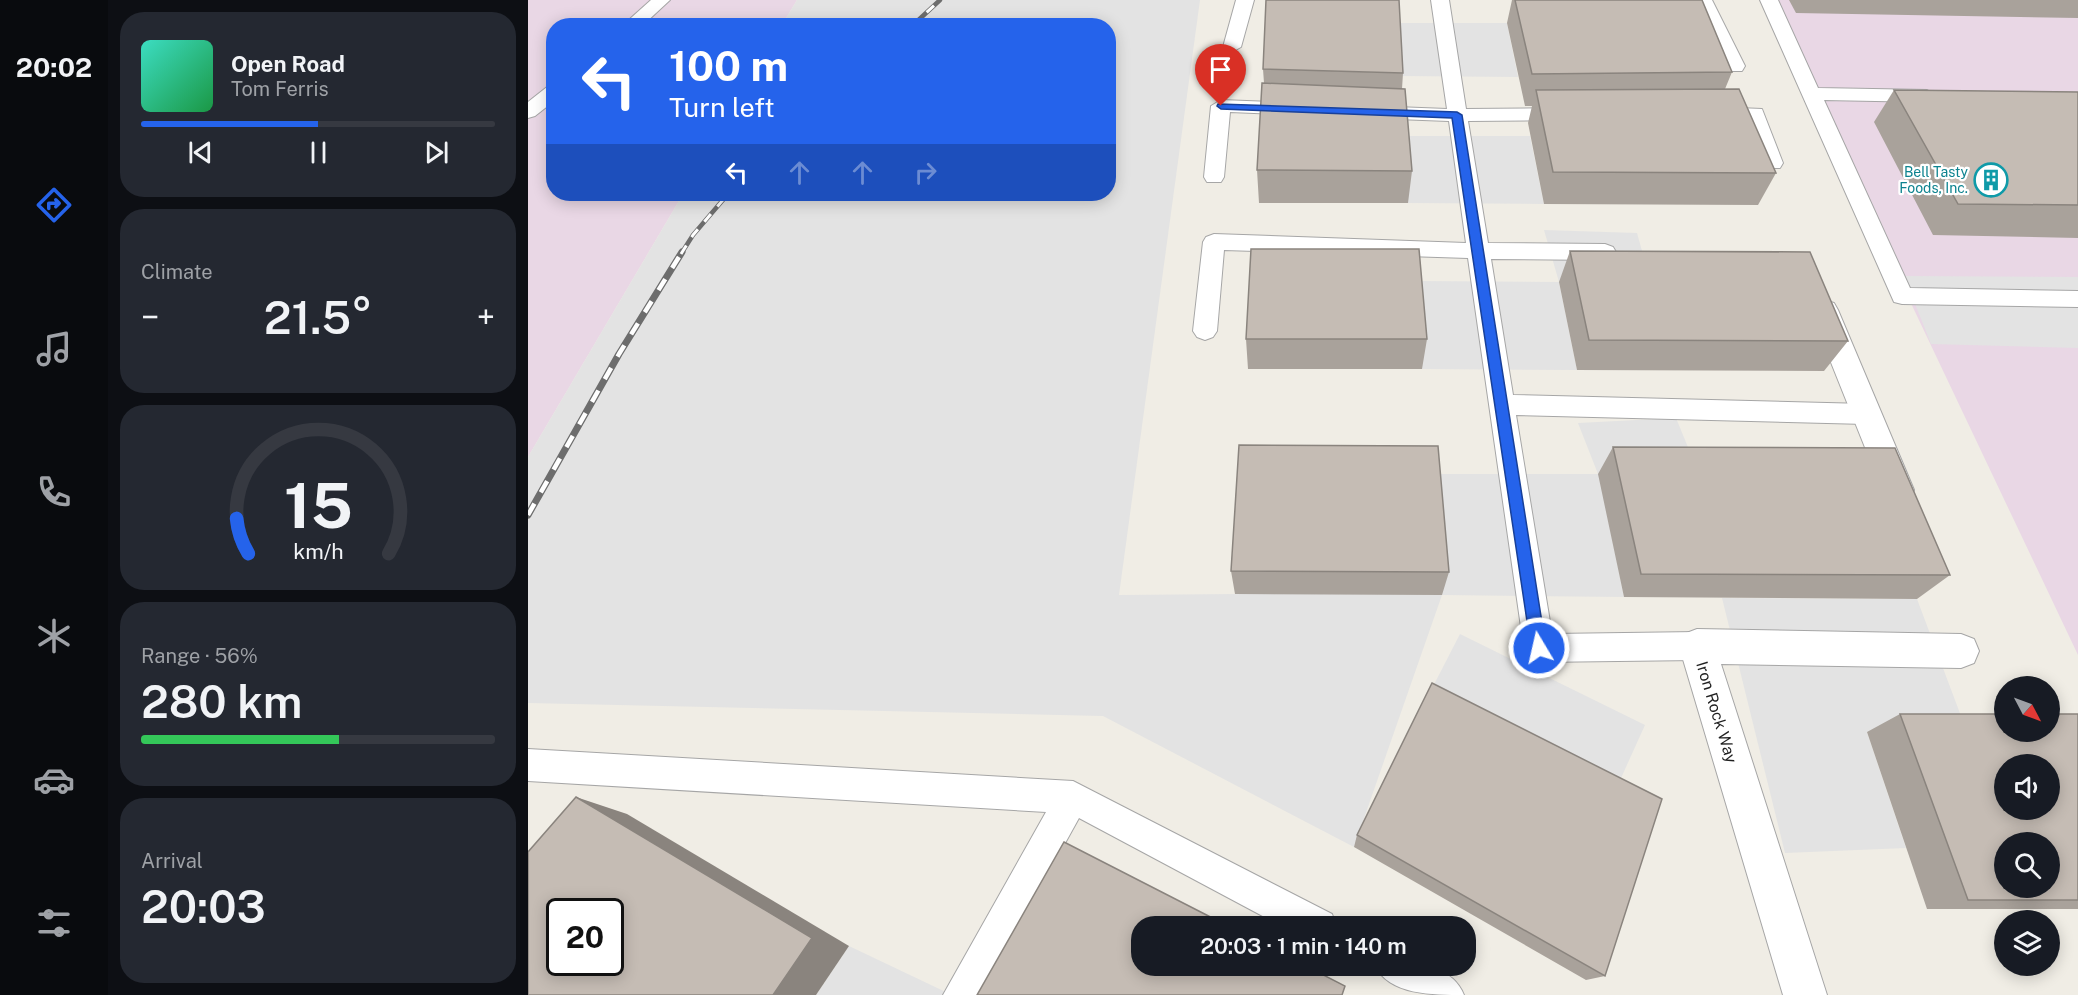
<!DOCTYPE html>
<meta charset="utf-8">
<style>
body{margin:0;font-family:"Public Sans",sans-serif;background:#242831;color:#f1f3f6;height:100vh;display:flex;flex-direction:column;font-size:22px;white-space:nowrap}
*{box-sizing:border-box;margin:0}
p{font-size:20px;color:#9ea1a6}
.icon{flex:none;width:33px;height:33px;fill:none;stroke:currentColor;stroke-width:2;stroke-linecap:round;stroke-linejoin:round}
.map{position:relative;flex:1;overflow:hidden}
.details{display:flex;flex-direction:column;gap:12px;padding:12px;background:#0d0f14;width:420px}
.details>*{flex:none}
.guide{position:absolute;left:18px;top:18px;width:570px;height:183px;border-radius:24px;box-shadow:0 3px 15px #0003;background:#2563eb;color:#fff;overflow:hidden}
.needle{width:39px;rotate:131deg}
.buttons{position:absolute;left:1466px;top:676px;display:grid;gap:12px}
.buttons a{display:grid;place-items:center;width:66px;height:66px;border-radius:50%;background:#171b24;box-shadow:0 3px 15px #0003;font-size:30px}
.speed{position:absolute;left:18px;top:898px;display:flex;gap:12px;font-size:30px;font-weight:700;text-align:center}
.speed>*{display:grid;place-content:center;width:78px;height:78px;border-radius:50%;background:#171b24;box-shadow:0 3px 15px #0003;line-height:1}
.speed .limit{border:3px solid #111;border-radius:9px;background:#fff;color:#111}
.pin{position:absolute;display:grid;place-items:center;width:51px;height:51px;color:#fff;margin:-62px -26px;border-radius:50% 50% 50% 0;rotate:-45deg;box-shadow:0 0 6px #0007}
.pin .icon{rotate:45deg}
.me{position:absolute;width:66px;margin:-33px;rotate:351deg;stroke-linejoin:round;filter:drop-shadow(0 0 4px #0008)}
.turn{display:flex;align-items:center;gap:21px;height:126px;padding:0 24px;font-size:27px}
.turn .icon{width:78px;height:78px;stroke-width:2.5}
.turn b{display:block;font-size:42px;line-height:51px}
.lanes{display:flex;align-items:center;height:57px;padding:0 24px;background:#0003;justify-content:center;gap:30px;direction:ltr}
.lanes .off{opacity:.35}
.big{font-size:45px;font-weight:600;line-height:1.1}
.details .widget{flex:1;display:flex;flex-direction:column;justify-content:center;gap:9px;min-width:0;padding:0 21px;border-radius:24px;background:#242831}
.details .dial{align-items:center;gap:0}
.dial svg{height:156px;overflow:visible;fill:none;stroke:#363941;stroke-width:7;stroke-linecap:round;text-anchor:middle}
.dial text{fill:#f1f3f6;stroke:none}
.song{display:flex;align-items:center;gap:18px}
.cover{width:72px;height:72px;border-radius:9px;background:linear-gradient(135deg,hsl(170 70% 55%),hsl(140 70% 35%))}
.played{height:6px;border-radius:3px;background:linear-gradient(90deg,#2563eb 50%,#363941 50%)}
.keys{display:flex;justify-content:space-around;direction:ltr}
.heat{display:flex;justify-content:space-between;align-items:center;font-size:33px;direction:ltr}
.charge{height:9px;border-radius:4px;background:linear-gradient(90deg,#34c759 56%,#363941 0)}
.trip{position:absolute;left:603px;top:916px;width:345px;height:60px;border-radius:24px;background:#171b24;box-shadow:0 3px 15px #0003;font-weight:600;line-height:60px;text-align:center}
main{display:flex;flex:1;min-height:0}
.menu{display:flex;flex-direction:column;width:108px;justify-content:space-around;align-items:center;background:#090b0e;color:#9ea1a6}
.menu .icon{width:42px;height:42px}
.menu .selected{color:#2563eb}
.menu b{font-size:27px;color:#f1f3f6}
.map>svg:first-child{display:block}
.industrial{fill:#e9d7e5}
.parking{fill:#e3e3e3}
.lines{fill:none;stroke-linecap:round;stroke-linejoin:round}
.service-casing{stroke:#a6a6a6;stroke-width:2}
.minor-casing{stroke:#a6a6a6;stroke-width:2}
.service{fill:#fff;fill-rule:evenodd}
.minor{fill:#fff;fill-rule:evenodd}
.rail-far1-casing{stroke:#6d6d6d;stroke-width:4.5}
.rail-casing{stroke:#6d6d6d;stroke-width:7}
.rail-far1{stroke:#fff;stroke-width:3;stroke-dasharray:10;stroke-linecap:butt}
.rail{stroke:#fff;stroke-width:4.5;stroke-dasharray:13;stroke-linecap:butt}
.wall{fill:#a9a29b}
.shaded-wall{fill:#8a847e}
.building{fill:#c5bcb4;stroke:#8a847e;stroke-width:1.5;fill-rule:evenodd}
.route{fill:#2563eb;stroke:#184099;stroke-width:1.5}
.labels{text-anchor:middle;stroke-width:4.5;stroke-linejoin:round;paint-order:stroke}
.far-culture-label{font-size:14px;fill:#0d838f;stroke:#fff;text-anchor:end}
.street-label{font-size:16px;fill:#1f1f1f;stroke:#fff}
</style>
<main>
<nav class="menu">
<b>20:02</b>
<svg class="icon selected" aria-label="directions" viewBox="0 0 24 24"><path d="M12 3l9 9-9 9-9-9zM9 14v-3h6M13 9l2 2-2 2"/></svg>
<svg class="icon" aria-label="music" viewBox="0 0 24 24"><path d="M9 18V5l10-2v13"/><circle cx="6" cy="18" r="3"/><circle cx="16" cy="16" r="3"/></svg>
<svg class="icon" aria-label="phone" viewBox="0 0 24 24"><path d="M5 4h4l2 5-3 2q2 4 5 5l2-3 5 2v4C11 20 4 13 5 4z"/></svg>
<svg class="icon" aria-label="climate" viewBox="0 0 24 24"><path d="M12 3v18M4 7l16 10M4 17L20 7"/></svg>
<svg class="icon" aria-label="car" viewBox="0 0 24 24"><path d="M5 17H2v-5l4-1 3-4h7l3 4 3 1v5h-3M9 17h6M6 11h13"/><circle cx="7" cy="17" r="2"/><circle cx="17" cy="17" r="2"/></svg>
<svg class="icon" aria-label="filters" viewBox="0 0 24 24"><path d="M4 7h16M4 17h16"/><circle cx="9" cy="7" r="2"/><circle cx="15" cy="17" r="2"/></svg>
</nav>
<section class="details">
<div class="widget">
<div class="song"><i class="cover"></i><div><b>Open Road</b><p>Tom Ferris</p></div></div>
<div class="played"></div>
<div class="keys"><svg class="icon" aria-label="previous" viewBox="0 0 24 24"><path d="M18 5L8 12l10 7zM5 5v14"/></svg><svg class="icon" aria-label="pause" viewBox="0 0 24 24"><path d="M8 5v14M16 5v14"/></svg><svg class="icon" aria-label="next" viewBox="0 0 24 24"><path d="M6 5l10 7-10 7zM19 5v14"/></svg></div>
</div>
<div class="widget"><p>Climate</p>
<div class="heat"><a>−</a><b class="big">21.5°</b><a>+</a></div>
</div>
<div class="widget dial"><svg viewBox="0 0 100 80">
<path d="M14 69A42 42 0 1 1 86 69"/>
<path d="M14 69A42 42 0 0 1 8 51" stroke="#2563eb"/>
<text x="50" y="56" font-size="32" font-weight="700">15</text>
<text x="50" y="72" font-size="11">km/h</text>
</svg></div>
<div class="widget"><p>Range · 56%</p><b class="big">280 km</b><div class="charge"></div></div>
<div class="widget"><p>Arrival</p><b class="big">20:03</b></div>
</section>
<div class="map">
<svg width="1550" height="995" viewBox="0 0 1550 995">
<rect width="100%" height="100%" fill="#f0ede5"/>
<path class="industrial" d="M 0,0 L 269,0 L 254,25 L 26,26 L 26,194 L 155,194 L 0,457 Z
M 1239,0 L 1550,0 L 1550,655 Z"/>
<path class="parking" d="M 269,0 L 672,0 L 591,595 L 707,594 L 904,474 L 1070,474 L 1050,423 L 1148,418 L 1171,474 L 1071,474 L 1096,597 L 914,595 L 826,847 L 575,716 L 0,703 L 0,457 L 155,194 L 580,194 L 580,26 L 254,25 Z
M 867,23 L 979,23 L 990,77 L 871,76 Z
M 875,136 L 1002,136 L 1016,204 L 880,203 Z
M 1016,230 L 1109,233 L 1123,283 L 1031,282 L 1049,370 L 894,369 L 887,281 L 1031,282 Z
M 1376,276 L 1550,277 L 1550,348 L 1403,344 Z
M 1194,598 L 1389,599 L 1439,732 L 1339,732 L 1378,848 L 1257,853 Z
M 932,634 L 1117,725 L 1084,798 L 897,702 Z
M 321,946 L 424,995 L 288,995 Z"/>
<g class="lines">
<g class="service-casing">
<path id="service" d="M 123,0 L 142,0 L 114,26 L 94,26 Z
M 708,0 L 726,0 L 713,47 L 704,52 L 695,47 Z
M 903,0 L 921,0 L 938,109 L 1037,108 L 1044,110 L 1047,114 L 1044,118 L 1037,120 L 940,121 L 960,243 L 1077,244 L 1085,247 L 1088,252 L 1085,257 L 1077,260 L 963,259 L 985,395 L 1338,404 L 1347,407 L 1351,414 L 1347,421 L 1338,424 L 988,415 L 1024,634 L 1169,632 L 1180,636 L 1184,646 L 1180,656 L 1169,660 L 1011,662 L 1000,658 L 996,648 L 940,258 L 696,250 L 689,331 L 685,337 L 677,340 L 669,337 L 665,331 L 675,242 L 678,237 L 686,234 L 938,243 L 921,121 L 842,118 L 835,116 L 832,112 L 835,108 L 842,106 L 919,109 Z
M 1232,0 L 1250,0 L 1290,88 L 1399,90 L 1409,96 L 1399,102 L 1296,100 L 1382,288 L 1550,291 L 1550,307 L 1374,304 L 1366,302 Z
M 26,85 L 26,101 L 7,116 L 0,118 L 0,102 L 19,87 Z
M 693,100 L 771,103 L 781,109 L 771,115 L 702,112 L 696,177 L 693,182 L 679,182 L 676,177 L 683,106 Z
M 1187,107 L 1234,109 L 1255,163 L 1252,168 L 1238,168 L 1219,119 L 1180,117 L 1177,113 L 1180,109 Z
M 0,749 L 545,781 L 804,914 L 809,927 L 755,927 L 551,818 L 453,995 L 415,995 L 518,812 L 0,781 Z
M 847,966 C 879,966 922,960 936,995 C 904,995 862,995 847,966 Z"/>
</g>
<g class="minor-casing">
<path id="minor" d="M 1162,0 L 1184,0 L 1217,66 L 1214,71 L 1198,71 Z
M 1296,300 L 1306,303 L 1310,310 L 1386,490 L 1382,500 L 1370,504 L 1358,500 L 1282,310 L 1286,303 Z
M 1169,629 L 1433,634 L 1446,639 L 1451,651 L 1446,663 L 1433,668 L 1193,664 L 1299,995 L 1255,995 L 1151,646 L 1156,634 Z"/>
</g>
<use href="#service" class="service"/>
<use href="#minor" class="minor"/>
<g class="rail-far1-casing">
<path id="rail-far1" d="M 384,26 L 412,0
M 153,254 L 165,235 L 200,194"/>
</g>
<g class="rail-casing">
<path id="rail" d="M 0,515 L 91,354 L 154,252"/>
</g>
<use href="#rail-far1" class="rail-far1"/>
<use href="#rail" class="rail"/>
</g>
<path class="wall" d="M 984,0 L 1174,0 L 1204,72 L 1197,89 L 1248,173 L 1230,205 L 1016,204 L 1000,123 L 1004,106 L 997,106 L 979,23 Z
M 1261,0 L 1550,0 L 1550,18 L 1268,13 Z
M 735,69 L 875,73 L 874,89 L 884,171 L 880,203 L 731,203 L 729,170 L 736,83 Z
M 1366,90 L 1550,92 L 1550,238 L 1405,235 L 1346,122 Z
M 1042,251 L 1320,341 L 1296,371 L 1049,370 L 1031,282 Z
M 718,339 L 899,339 L 894,369 L 720,369 Z
M 1085,447 L 1422,575 L 1389,599 L 1096,597 L 1070,474 Z
M 703,571 L 921,572 L 914,595 L 707,594 Z
M 1372,714 L 1550,714 L 1550,909 L 1399,909 L 1339,732 Z
M 829,835 L 1077,976 L 1058,980 L 826,847 Z"/>
<path class="shaded-wall" d="M 48,797 L 99,814 L 321,946 L 288,995 L 245,995 Z"/>
<path class="building" d="M 738,0 L 871,0 L 875,73 L 735,69 Z
M 987,0 L 1174,0 L 1204,72 L 1004,74 Z
M 734,83 L 877,89 L 884,171 L 729,170 Z
M 1211,89 L 1248,173 L 1025,172 L 1008,90 Z
M 1366,90 L 1550,92 L 1550,205 L 1430,204 Z
M 723,249 L 891,249 L 899,339 L 718,339 Z
M 1042,251 L 1282,252 L 1320,341 L 1061,340 Z
M 711,445 L 910,446 L 921,572 L 703,571 Z
M 1085,447 L 1367,448 L 1422,575 L 1113,574 Z
M 904,683 L 1134,799 L 1077,976 L 829,835 Z
M 1372,714 L 1476,714 L 1476,732 L 1521,732 L 1521,714 L 1550,714 L 1550,900 L 1440,900 ZM 1476,765 L 1521,765 L 1521,810 L 1476,810 ZM 1476,843 L 1521,843 L 1521,888 L 1476,888 Z
M 48,797 L 284,938 L 245,995 L 0,995 L 0,852 ZM 32,912 L 82,912 L 82,963 L 32,963 Z
M 536,842 L 702,927 L 614,927 L 614,966 L 778,966 L 817,986 L 814,995 L 449,995 Z"/>
<path class="route" d="M 690,104 L 929,112 L 934,115 L 1018,648 L 1016,653 L 1005,653 L 1003,648 L 924,118 L 693,109 L 689,106 Z"/>
<defs>
<g id="building-ring" transform="scale(1.725)"><circle r="9.5" fill="#fff" stroke="#0f9aa8" stroke-width="1.5"/><path d="M-4-6H4V6H1V3H-1V6H-4ZM-2.5-4.3h1.7v1.8h-1.7ZM.8-4.3h1.7v1.8H.8ZM-2.5-1h1.7V.8h-1.7ZM.8-1h1.7V.8H.8Z" fill="#0f9aa8"/></g>
</defs>
<g fill-rule="evenodd">
<use href="#building-ring" x="1463" y="180"/>
</g>
<g class="labels">
<g class="far-culture-label">
<text x="1440" y="177">Bell Tasty<tspan x="1440" dy="16">Foods, Inc.</tspan></text>
</g>
<g class="street-label">
<text transform="translate(1189 712) rotate(73)" y="6">Iron Rock Way</text>
</g>
</g>
</svg>
<div class="buttons">
<a><svg class="needle" viewBox="-14 -14 28 28"><path d="M0-13l5 13h-10z" fill="#e53935"/><path d="M0 13l5-13h-10z" fill="#9ea1a6"/></svg></a>
<a><svg class="icon" aria-label="sound" viewBox="0 0 24 24"><path d="M4 9h4l5-4v14l-5-4H4zM17 9q2 3 0 6"/></svg></a>
<a><svg class="icon" aria-label="search" viewBox="0 0 24 24"><circle cx="10" cy="10" r="6"/><path d="M15 15l6 6"/></svg></a>
<a><svg class="icon" aria-label="layers" viewBox="0 0 24 24"><path d="M12 4l9 5-9 5-9-5zM3 14l9 5 9-5"/></svg></a>
</div>
<div class="speed"><div class="limit">20</div></div>
<div class="pin" style="left:693px;top:106px;background:#d93025"><svg class="icon" aria-label="arrive" viewBox="0 0 24 24"><path d="M6 21V4h12l-3 4 3 4H6"/></svg></div>
<svg class="me" style="left:1011px;top:648px" viewBox="-20 -20 40 40"><circle r="17" fill="#2563eb" stroke="#fff" stroke-width="3"/><path d="M0-11L8 9 0 5-8 9z" fill="#fff"/></svg>
<div class="trip">20:03 · 1 min · 140 m</div>
<div class="guide">
<div class="turn"><svg class="icon" aria-label="left" viewBox="0 0 24 24"><path d="M17 20v-9H6M10 6l-5 5 5 5"/></svg><div><b>100 m</b>Turn left</div></div>
<div class="lanes"><svg class="icon" aria-label="left" viewBox="0 0 24 24"><path d="M17 20v-9H6M10 6l-5 5 5 5"/></svg><svg class="icon off" aria-label="ahead" viewBox="0 0 24 24"><path d="M12 20V5M6 11l6-6 6 6"/></svg><svg class="icon off" aria-label="ahead" viewBox="0 0 24 24"><path d="M12 20V5M6 11l6-6 6 6"/></svg><svg class="icon off" aria-label="right" viewBox="0 0 24 24"><path d="M7 20v-9h11M14 6l5 5-5 5"/></svg></div>
</div>
</div>
</main>
